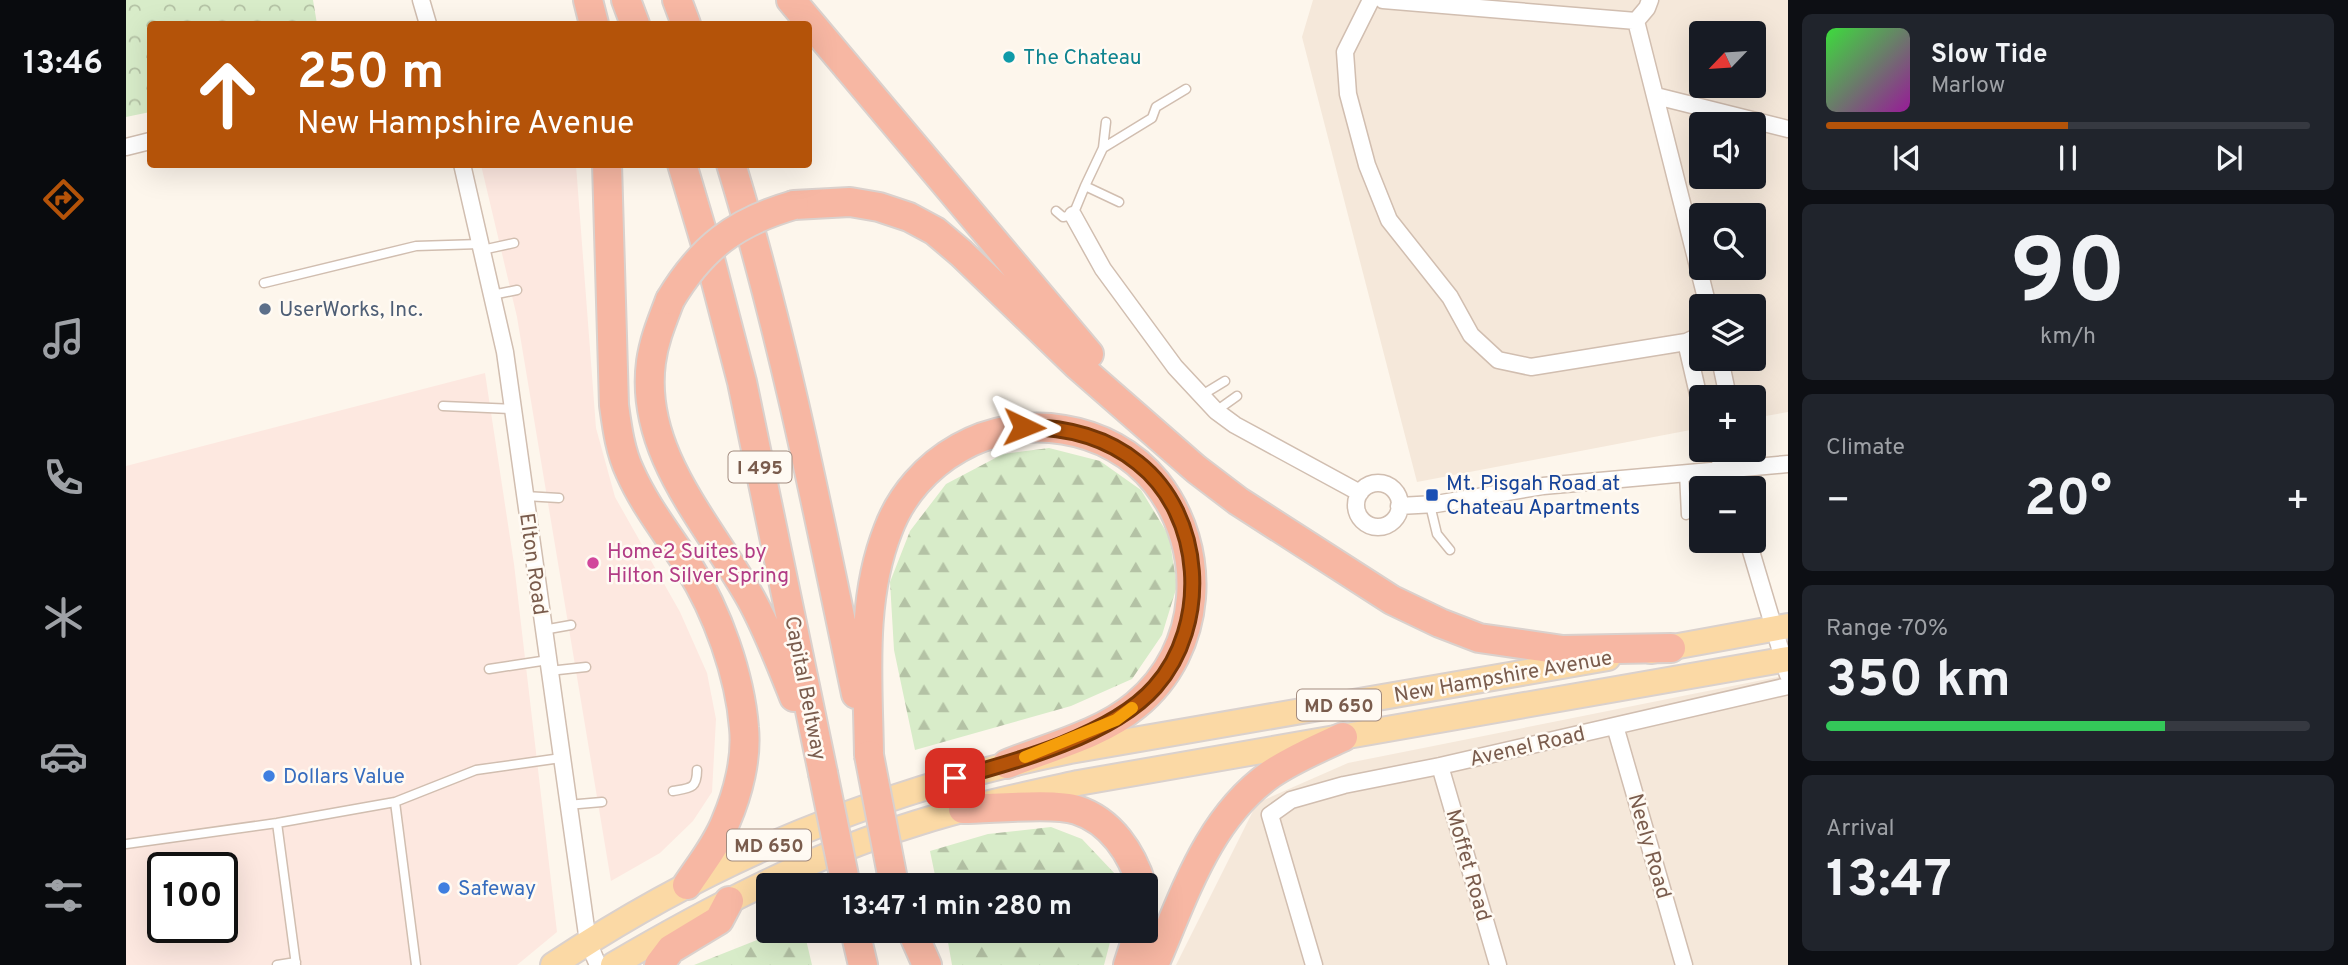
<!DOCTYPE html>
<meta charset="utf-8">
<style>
body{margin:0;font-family:Overpass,sans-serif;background:#20242c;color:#f1f3f6;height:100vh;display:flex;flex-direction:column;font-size:26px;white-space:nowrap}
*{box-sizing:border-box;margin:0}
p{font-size:23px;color:#9ea1a6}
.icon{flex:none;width:38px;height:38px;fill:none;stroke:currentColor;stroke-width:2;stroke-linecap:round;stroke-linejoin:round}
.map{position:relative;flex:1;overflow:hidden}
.sheet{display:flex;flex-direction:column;gap:14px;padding:14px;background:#0d0f14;width:560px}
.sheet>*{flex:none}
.banner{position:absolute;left:21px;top:21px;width:665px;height:147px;border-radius:7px;box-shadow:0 7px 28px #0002;background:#b45309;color:#fff;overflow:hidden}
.needle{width:46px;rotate:245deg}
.controls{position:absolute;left:1563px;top:21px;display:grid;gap:14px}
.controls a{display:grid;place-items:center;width:77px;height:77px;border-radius:7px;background:#171b24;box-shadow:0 7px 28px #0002;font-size:35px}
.speed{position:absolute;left:21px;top:852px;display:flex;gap:14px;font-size:35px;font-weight:700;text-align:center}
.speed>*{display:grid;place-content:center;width:91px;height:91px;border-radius:50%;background:#171b24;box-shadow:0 7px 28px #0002;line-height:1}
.speed .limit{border:4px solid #111;border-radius:10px;background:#fff;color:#111}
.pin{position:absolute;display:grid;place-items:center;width:60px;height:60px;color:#fff;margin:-30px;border-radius:14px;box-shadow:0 4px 10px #0006}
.me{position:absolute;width:77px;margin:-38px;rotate:92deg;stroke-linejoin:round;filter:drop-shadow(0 0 5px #0008)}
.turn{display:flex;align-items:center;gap:24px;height:147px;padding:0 35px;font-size:32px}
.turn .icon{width:91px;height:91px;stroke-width:2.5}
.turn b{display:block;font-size:49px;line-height:60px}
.big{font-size:52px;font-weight:700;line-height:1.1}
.sheet .tile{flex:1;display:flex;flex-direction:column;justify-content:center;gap:10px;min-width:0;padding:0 24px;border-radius:10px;background:#20242c}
.sheet .dial{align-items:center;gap:0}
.dial b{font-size:91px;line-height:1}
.song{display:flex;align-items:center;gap:21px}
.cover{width:84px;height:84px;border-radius:10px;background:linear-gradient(135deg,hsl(120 70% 55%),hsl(300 70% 35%))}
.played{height:7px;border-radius:4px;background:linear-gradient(90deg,#b45309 50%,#363941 50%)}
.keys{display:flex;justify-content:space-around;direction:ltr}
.heat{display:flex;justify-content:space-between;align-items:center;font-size:38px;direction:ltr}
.charge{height:10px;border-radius:5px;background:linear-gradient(90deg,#34c759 70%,#363941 0)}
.trip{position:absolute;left:630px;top:873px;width:402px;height:70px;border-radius:7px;background:#171b24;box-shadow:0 7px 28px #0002;font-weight:700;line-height:70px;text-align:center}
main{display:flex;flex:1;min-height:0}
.dock{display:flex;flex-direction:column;width:126px;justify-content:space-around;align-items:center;background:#090b0e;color:#9ea1a6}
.dock .icon{width:49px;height:49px}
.dock .current{color:#b45309}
.dock b{font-size:32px;color:#f1f3f6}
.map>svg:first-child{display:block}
.residential{fill:#f5e8da;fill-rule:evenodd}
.commercial{fill:#fde8e0;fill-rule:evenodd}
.forest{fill:url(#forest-firs)}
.park{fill:url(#park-crowns)}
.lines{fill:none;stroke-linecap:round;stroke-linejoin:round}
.service-casing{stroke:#d1beb0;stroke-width:11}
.minor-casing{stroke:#d1beb0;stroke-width:19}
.primary-casing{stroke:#dad1cd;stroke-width:28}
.motorway-casing{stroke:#dad1cd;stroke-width:32}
.service{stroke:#fff;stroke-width:8}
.minor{stroke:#fff;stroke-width:16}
.primary{stroke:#fbd9a5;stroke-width:24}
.motorway{stroke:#f7b7a3;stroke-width:28}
.motorway-bridge-casing{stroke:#dad1cd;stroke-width:32;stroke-linecap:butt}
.motorway-bridge{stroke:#f7b7a3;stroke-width:28}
.route-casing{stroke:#753606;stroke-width:18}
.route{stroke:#b45309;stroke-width:12}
.slow{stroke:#f59e0b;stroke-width:12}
.culture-dot{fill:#0f9aa8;stroke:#fffaf3;stroke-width:2.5}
.service-dot{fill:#5c6f8a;stroke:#fffaf3;stroke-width:2.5}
.transit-dot{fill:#1a4fb4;stroke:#fffaf3;stroke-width:2.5}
.hotel-dot{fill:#d1479c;stroke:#fffaf3;stroke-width:2.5}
.shop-dot{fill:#3f7fe0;stroke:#fffaf3;stroke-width:2.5}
.labels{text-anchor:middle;stroke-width:5;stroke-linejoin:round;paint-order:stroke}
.shield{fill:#fffaf3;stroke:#a28b7f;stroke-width:2}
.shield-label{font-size:19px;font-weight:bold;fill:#7a5c4d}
.culture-label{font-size:21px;fill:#0d838f;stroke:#fffaf3;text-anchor:start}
.service-label{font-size:21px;fill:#4e5e75;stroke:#fffaf3;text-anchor:start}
.transit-label{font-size:21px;fill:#164399;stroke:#fffaf3;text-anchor:start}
.hotel-label{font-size:21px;fill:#b23c85;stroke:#fffaf3;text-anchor:start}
.street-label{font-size:21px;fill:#7a5c4d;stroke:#fffaf3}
.shop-label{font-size:21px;fill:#366cbe;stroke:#fffaf3;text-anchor:start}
</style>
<main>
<nav class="dock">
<b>13:46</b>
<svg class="icon current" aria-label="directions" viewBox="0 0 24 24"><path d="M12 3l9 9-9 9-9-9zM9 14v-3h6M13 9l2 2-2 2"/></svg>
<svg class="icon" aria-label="music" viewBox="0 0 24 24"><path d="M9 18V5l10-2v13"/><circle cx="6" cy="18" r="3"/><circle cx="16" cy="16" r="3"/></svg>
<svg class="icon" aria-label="phone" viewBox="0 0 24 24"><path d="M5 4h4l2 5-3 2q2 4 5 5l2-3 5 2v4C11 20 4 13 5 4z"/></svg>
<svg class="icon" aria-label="climate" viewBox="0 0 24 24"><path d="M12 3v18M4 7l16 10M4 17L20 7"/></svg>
<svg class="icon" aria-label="car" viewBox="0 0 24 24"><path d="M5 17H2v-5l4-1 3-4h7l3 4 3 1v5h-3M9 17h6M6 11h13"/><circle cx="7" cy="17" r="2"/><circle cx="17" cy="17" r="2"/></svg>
<svg class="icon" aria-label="filters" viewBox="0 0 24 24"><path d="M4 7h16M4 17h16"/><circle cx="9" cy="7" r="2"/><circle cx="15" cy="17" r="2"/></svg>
</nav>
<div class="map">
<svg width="1662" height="965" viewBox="0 0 1662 965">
<defs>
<pattern id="forest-firs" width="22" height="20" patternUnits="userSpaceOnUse" patternTransform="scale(1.75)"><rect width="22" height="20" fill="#d8ecc9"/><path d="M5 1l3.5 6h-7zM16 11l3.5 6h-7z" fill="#b4c2a5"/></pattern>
<pattern id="park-crowns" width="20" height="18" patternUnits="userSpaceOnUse" patternTransform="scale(1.75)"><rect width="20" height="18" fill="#d8ecc9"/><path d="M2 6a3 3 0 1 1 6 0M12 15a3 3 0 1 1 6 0" fill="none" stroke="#b4c2a5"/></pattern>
</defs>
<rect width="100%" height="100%" fill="#fdf6ec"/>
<path class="residential" d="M 1187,0 L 1662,0 L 1662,412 L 1628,418 L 1628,397 L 1575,397 L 1575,428 L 1291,482 L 1176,37 ZM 1575,33 L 1628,33 L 1628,86 L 1575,86 ZM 1575,124 L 1628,124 L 1628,177 L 1575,177 ZM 1575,215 L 1628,215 L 1628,268 L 1575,268 ZM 1575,306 L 1628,306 L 1628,359 L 1575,359 Z
M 1662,675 L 1662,965 L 1050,965 L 1131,803 L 1222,763 Z"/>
<path class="commercial" d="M 355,165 L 450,165 L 470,428 L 489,497 L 554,612 L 581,673 L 590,719 L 586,792 L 567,821 L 534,853 L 485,881 L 391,317 Z
M 359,373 L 388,564 L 431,932 L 391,965 L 0,965 L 0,466 ZM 37,868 L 96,868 L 96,928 L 37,928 Z"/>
<path class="forest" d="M 923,448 L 974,461 L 1015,490 L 1043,536 L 1051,586 L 1036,635 L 1006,679 L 945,706 L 789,750 L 768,650 L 764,582 L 784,531 L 820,484 L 877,454 Z
M 925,827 L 956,839 L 991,876 L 990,885 L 811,885 L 804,851 L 862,834 Z
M 654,931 L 678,931 L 686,965 L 568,965 Z
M 820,931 L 987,931 L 978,965 L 826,965 Z"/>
<path class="park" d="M 0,0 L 187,0 L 191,24 L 24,24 L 24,112 L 0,117 Z"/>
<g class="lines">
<g class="service-casing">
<path id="service" d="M 977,148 L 1026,118 L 1030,107 L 1060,89
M 959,186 L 977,148 L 980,122
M 930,211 L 937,217 L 947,215 L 959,186 L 993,202
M 356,250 L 388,243
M 138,283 L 290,246 L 354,244
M 366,295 L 391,290
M 1076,395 L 1099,381
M 317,406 L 387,409
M 1090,411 L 1111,396
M 1558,472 L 1560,515
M 399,496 L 433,498
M 1304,505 L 1311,534 L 1324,550
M 417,630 L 445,625
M 363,669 L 422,660
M 423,671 L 460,667
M 547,791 C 564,788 571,789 571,770
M 441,805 L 476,802
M 151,823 L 170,965
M 0,844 L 151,823 L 269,802
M 151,965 L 170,962
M 290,965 L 269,802 L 350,770 L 435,758"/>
</g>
<g class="minor-casing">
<path id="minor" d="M 295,0 L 302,24
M 1245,0 L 1219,52 L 1222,94 L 1241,165 L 1263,220 L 1324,297 L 1345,335 L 1372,360 L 1405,367 L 1560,342 L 1575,335
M 1257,0 L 1510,21
M 1510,21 L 1582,306
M 1510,21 L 1521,8 L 1524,0
M 1530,96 L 1662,129
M 0,147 L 24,141
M 336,164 L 379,352 L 462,942 L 472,965
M 947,215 L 977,269 L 1049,367 L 1090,411 L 1109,425 L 1234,493
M 1560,342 L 1575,407
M 1594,359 L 1602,397
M 1587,450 L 1601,469 L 1607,488
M 1601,469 L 1609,450
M1230 505a22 22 0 1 1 44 0a22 22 0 1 1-44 0Z
M 1273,506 L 1310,504 L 1417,486 L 1662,464
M 1622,541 L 1662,675
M 1489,726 L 1558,965
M 1314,766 L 1372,965
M 1188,965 L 1144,815 L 1165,800 L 1218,785 L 1314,766 L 1662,686"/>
</g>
<g class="primary-casing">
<path id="primary" d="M 1525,651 L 1662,626
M 427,965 C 587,858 756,789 944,751 L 1482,658
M 487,965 C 584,908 684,856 791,823 C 844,806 898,795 952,783 L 1662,659"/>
</g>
<g class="motorway-casing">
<path id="motorway" d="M 462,0 L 468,24
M 500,0 L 509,24
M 551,0 L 560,24
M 665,0 L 963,354
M 481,164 L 488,405 C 491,427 494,451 504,472 C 519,506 543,536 563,567 C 591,611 614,675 618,728 C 621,758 612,793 600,821 C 591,844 575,864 561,885
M 556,164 L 583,255 L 616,382 L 697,773
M 605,164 C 658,338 693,516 730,694
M 668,205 L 724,202 L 753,207 L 783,217 L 809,231 L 835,253 L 951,365 L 1070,469 L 1112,501 L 1266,600 L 1314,623 L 1353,638 L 1437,650 L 1545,648
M 544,300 C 536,321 528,340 525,362 C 513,453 584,525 625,599 C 642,630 655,664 668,697
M 743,755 C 742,680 734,601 762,530 C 775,495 801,466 833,448 C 895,412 984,424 1030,482 C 1083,549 1077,650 1010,705 C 974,735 923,747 881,764
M 837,809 C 865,809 927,802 951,810 C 985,821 1006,853 1016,886
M 729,931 L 737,965
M 786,931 L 801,965
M 533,965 L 545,949 L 593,920 L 603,901
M 1002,965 L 1013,931
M 1028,965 C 1058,897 1081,819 1145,774 C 1167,759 1193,748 1217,737"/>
</g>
<use href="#service" class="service"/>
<use href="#minor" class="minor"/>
<use href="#primary" class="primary"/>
<use href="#motorway" class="motorway"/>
<g class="motorway-bridge-casing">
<path id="motorway-bridge" d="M 544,300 C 575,248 609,222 668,205
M 743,755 L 768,885
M 697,773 L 720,886"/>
</g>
<use href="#motorway-bridge" class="motorway-bridge"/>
</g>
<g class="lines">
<g class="route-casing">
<path id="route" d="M 829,778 C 889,762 987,735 1029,687 C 1084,625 1078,515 1012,463 C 979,436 939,427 898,427"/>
</g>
<use href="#route" class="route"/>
<path class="slow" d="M 899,757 L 990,720 L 1006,708"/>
</g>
<circle class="culture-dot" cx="883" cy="57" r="7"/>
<circle class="service-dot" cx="139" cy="309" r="7"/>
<rect class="transit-dot" x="1299" y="488" width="14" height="14" rx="3.5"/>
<circle class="hotel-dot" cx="467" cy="563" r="7"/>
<g class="shop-dot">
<circle cx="143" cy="776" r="7"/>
<circle cx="318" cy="888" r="7"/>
</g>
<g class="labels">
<g class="shield">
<rect x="602.5" y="451.5" width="63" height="31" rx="5"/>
<rect x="1171" y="689.5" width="84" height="31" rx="5"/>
<rect x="601" y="829.5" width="84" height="31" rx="5"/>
</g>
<g class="shield-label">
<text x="634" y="474">I 495</text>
<text x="1213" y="712">MD 650</text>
<text x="643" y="852">MD 650</text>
</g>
<g class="culture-label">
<text x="897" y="64">The Chateau</text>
</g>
<g class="service-label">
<text x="153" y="316">UserWorks, Inc.</text>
</g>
<g class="transit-label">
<text x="1320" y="490">Mt. Pisgah Road at<tspan x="1320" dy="24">Chateau Apartments</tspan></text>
</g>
<g class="hotel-label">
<text x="481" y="558">Home2 Suites by<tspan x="481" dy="24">Hilton Silver Spring</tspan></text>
</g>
<g class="street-label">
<text transform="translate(408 564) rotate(82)" y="7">Elton Road</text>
<text transform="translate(1377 676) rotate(-10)" y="7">New Hampshire Avenue</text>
<text transform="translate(680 688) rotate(79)" y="7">Capital Beltway</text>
<text transform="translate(1401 746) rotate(-13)" y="7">Avenel Road</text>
<text transform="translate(1524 846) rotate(74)" y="7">Neely Road</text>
<text transform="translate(1343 865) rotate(74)" y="7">Moffet Road</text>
</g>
<g class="shop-label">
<text x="157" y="783">Dollars Value</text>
<text x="332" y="895">Safeway</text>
</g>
</g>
</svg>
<div class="controls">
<a><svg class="needle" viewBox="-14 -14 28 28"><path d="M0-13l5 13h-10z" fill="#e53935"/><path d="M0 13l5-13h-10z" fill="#9ea1a6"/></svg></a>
<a><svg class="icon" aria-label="sound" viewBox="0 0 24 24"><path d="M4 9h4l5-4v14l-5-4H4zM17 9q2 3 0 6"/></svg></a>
<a><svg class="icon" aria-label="search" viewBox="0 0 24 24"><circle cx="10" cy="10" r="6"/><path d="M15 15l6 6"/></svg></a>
<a><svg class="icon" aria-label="layers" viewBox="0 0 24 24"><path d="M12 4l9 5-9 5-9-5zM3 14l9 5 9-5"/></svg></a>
<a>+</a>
<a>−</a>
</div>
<div class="speed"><div class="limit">100</div></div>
<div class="pin" style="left:829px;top:778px;background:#d93025"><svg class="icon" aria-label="arrive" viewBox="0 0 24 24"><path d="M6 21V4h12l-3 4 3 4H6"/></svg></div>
<svg class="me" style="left:898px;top:427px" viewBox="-20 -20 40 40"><path d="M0-17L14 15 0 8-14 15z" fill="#b45309" stroke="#fff" stroke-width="4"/></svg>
<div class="trip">13:47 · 1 min · 280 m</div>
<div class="banner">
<div class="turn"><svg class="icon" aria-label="ahead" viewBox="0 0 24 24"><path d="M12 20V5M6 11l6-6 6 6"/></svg><div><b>250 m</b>New Hampshire Avenue</div></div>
</div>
</div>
<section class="sheet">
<div class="tile">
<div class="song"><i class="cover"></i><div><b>Slow Tide</b><p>Marlow</p></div></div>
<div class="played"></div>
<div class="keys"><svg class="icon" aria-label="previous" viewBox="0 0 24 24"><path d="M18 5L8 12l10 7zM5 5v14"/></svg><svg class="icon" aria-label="pause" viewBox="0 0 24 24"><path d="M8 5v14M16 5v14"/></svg><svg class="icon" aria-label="next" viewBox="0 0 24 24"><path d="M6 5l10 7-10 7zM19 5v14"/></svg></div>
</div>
<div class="tile dial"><b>90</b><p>km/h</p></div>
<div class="tile"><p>Climate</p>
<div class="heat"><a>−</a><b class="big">20°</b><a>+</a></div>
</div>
<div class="tile"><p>Range · 70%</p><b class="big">350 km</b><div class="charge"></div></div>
<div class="tile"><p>Arrival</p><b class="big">13:47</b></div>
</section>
</main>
